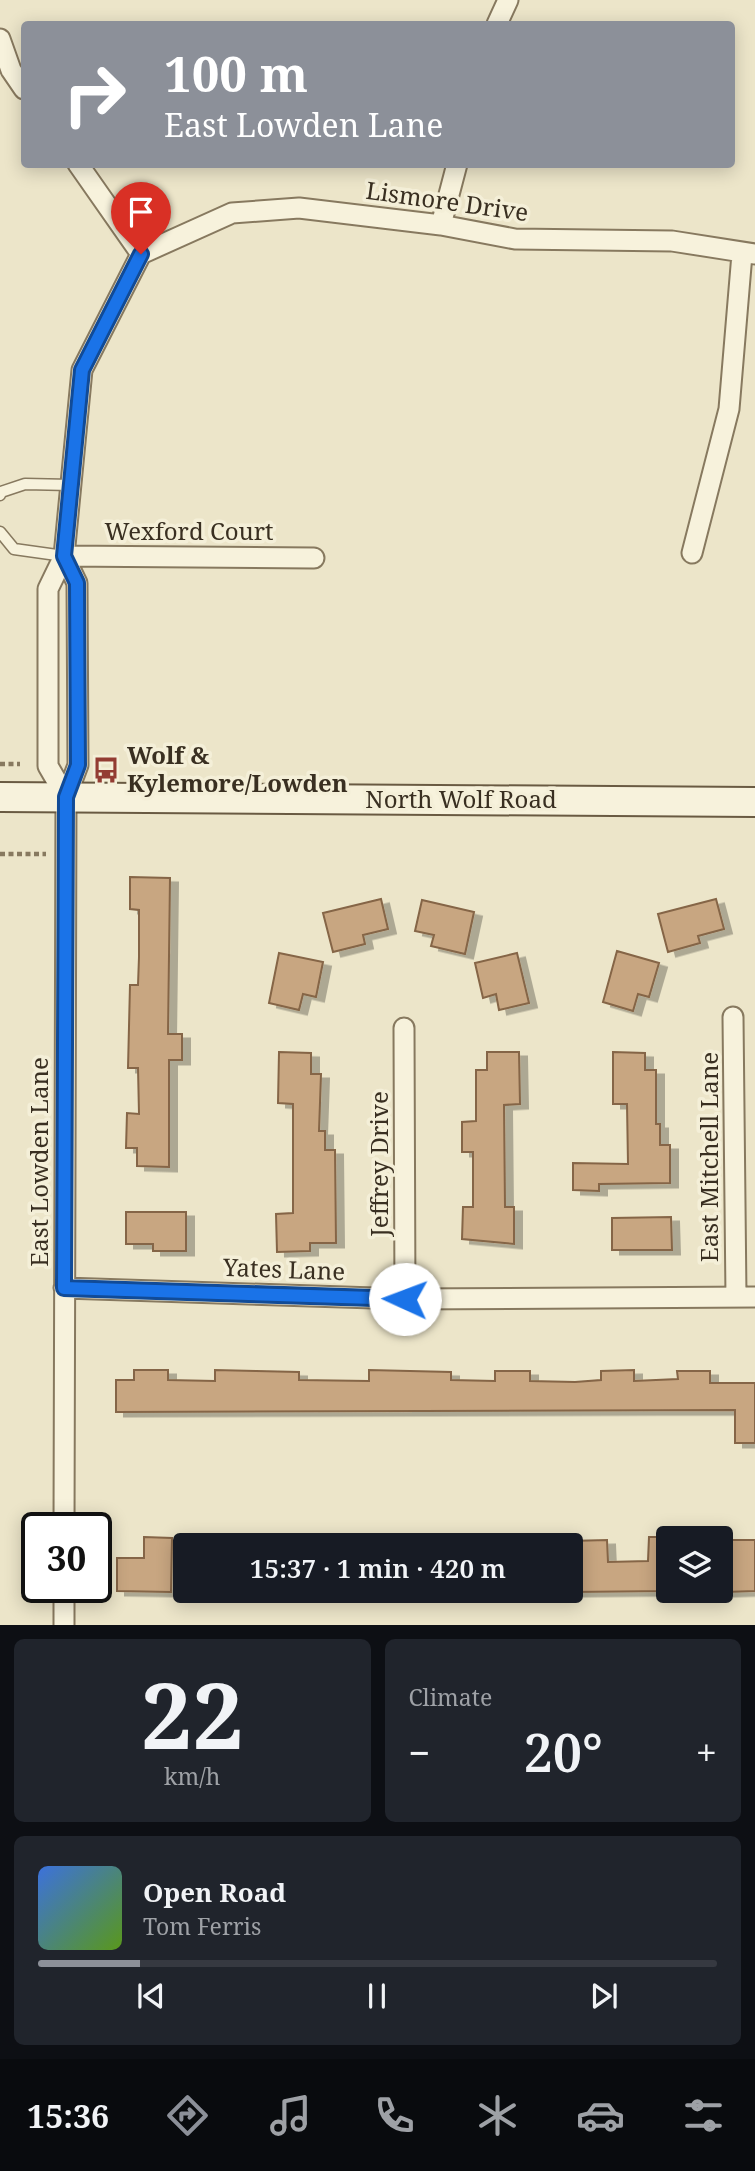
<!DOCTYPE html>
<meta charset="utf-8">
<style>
body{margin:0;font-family:"Noto Serif",serif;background:#20242c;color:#f1f3f6;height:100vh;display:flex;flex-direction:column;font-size:26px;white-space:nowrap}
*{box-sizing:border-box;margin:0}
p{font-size:23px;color:#9ea1a6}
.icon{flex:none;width:38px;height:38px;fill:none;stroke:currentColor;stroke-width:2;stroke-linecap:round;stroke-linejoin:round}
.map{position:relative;height:1625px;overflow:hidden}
.details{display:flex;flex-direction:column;gap:14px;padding:14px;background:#0d0f14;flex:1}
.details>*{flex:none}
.top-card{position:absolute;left:21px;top:21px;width:714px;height:147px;border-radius:7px;box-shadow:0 4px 18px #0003;background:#8c9099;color:#fff;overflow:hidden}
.controls{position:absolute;left:656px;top:1526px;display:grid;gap:14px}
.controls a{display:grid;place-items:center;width:77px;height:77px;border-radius:7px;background:#171b24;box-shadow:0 4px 18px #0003;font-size:35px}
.speed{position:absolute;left:21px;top:1512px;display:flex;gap:14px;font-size:35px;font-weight:700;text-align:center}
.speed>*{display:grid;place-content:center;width:91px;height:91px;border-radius:50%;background:#171b24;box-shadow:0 4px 18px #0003;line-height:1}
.speed .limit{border:4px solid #111;border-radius:10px;background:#fff;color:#111}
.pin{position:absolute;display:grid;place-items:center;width:60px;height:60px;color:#fff;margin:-72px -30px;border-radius:50% 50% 50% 0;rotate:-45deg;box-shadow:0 0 7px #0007}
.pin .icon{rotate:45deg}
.me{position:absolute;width:77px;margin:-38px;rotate:272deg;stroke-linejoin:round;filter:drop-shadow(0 0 5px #0008)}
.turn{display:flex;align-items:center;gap:24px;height:147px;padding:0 28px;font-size:32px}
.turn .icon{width:91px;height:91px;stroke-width:2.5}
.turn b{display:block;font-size:49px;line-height:60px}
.big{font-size:52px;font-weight:600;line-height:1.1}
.details .tile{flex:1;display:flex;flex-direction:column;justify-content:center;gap:10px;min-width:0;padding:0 24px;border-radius:10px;background:#20242c}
.details .dial{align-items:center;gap:0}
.dial b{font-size:91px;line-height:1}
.song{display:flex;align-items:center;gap:21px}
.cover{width:84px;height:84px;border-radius:10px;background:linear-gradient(135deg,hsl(220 70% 55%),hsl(90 70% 35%))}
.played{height:7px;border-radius:4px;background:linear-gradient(90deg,#8c9099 15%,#363941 15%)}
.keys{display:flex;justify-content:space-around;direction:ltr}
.heat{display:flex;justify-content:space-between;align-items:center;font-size:38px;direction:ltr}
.details .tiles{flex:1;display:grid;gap:14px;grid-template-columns:1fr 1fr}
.tile:last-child{grid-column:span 2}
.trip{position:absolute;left:173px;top:1533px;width:410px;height:70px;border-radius:7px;background:#171b24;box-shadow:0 4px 18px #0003;font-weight:600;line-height:70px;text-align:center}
.tabs{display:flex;height:112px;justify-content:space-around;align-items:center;background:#090b0e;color:#9ea1a6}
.tabs .icon{width:49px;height:49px}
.tabs .current{color:#8c9099}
.tabs b{font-size:32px;color:#f1f3f6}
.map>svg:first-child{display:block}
.building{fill:#c8a681;stroke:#856546;stroke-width:2;filter:url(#shadow)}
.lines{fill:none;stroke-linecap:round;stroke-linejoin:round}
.service-casing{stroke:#87795f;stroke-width:13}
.minor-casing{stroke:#87795f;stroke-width:23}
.secondary-casing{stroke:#695a42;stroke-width:32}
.path{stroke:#87795f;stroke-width:4.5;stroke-dasharray:5 3.5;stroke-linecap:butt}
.service{stroke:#f7f2dc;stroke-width:10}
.minor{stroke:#f7f2dc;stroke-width:19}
.secondary{stroke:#f7f2dc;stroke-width:28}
.route-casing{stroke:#114b97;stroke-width:18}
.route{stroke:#1a73e8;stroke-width:12}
.labels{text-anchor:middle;stroke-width:7;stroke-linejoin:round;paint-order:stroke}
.street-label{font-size:24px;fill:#392f21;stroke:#f4efd8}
.poi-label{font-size:24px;font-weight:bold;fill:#392f21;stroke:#f4efd8;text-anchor:start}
</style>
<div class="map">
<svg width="755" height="1625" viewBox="0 0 755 1625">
<defs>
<filter id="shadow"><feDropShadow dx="8" dy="4.5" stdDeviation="0" flood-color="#0004"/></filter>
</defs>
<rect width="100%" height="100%" fill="#ece5c9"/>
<path class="building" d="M 130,877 L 170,878 L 168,1034 L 182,1034 L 182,1060 L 169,1060 L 169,1167 L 137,1166 L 137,1148 L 126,1148 L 127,1113 L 139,1114 L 138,1068 L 128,1068 L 130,985 L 138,985 L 139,957 L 139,910 L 130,909 Z
M 381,899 L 388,929 L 363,935 L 365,944 L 333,952 L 323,913 Z
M 716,899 L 724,929 L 698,936 L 700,943 L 668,952 L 658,914 Z
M 422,900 L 474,912 L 465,954 L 431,946 L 434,935 L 415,931 Z
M 617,951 L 659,963 L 649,997 L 638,994 L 633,1011 L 603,1002 Z
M 279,953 L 323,962 L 316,997 L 303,994 L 299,1010 L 269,1003 Z
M 517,953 L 529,1003 L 499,1010 L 496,994 L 483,998 L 475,963 Z
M 279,1052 L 311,1053 L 311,1074 L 321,1074 L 319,1131 L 325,1131 L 325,1150 L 335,1150 L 336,1243 L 310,1243 L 310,1251 L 277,1252 L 276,1214 L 293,1213 L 293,1104 L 278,1103 Z
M 487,1052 L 519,1052 L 520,1104 L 504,1105 L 505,1207 L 514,1207 L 514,1244 L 462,1239 L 463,1207 L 473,1207 L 473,1152 L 462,1152 L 462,1122 L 476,1121 L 476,1070 L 487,1070 Z
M 613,1052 L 645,1053 L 645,1070 L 656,1070 L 656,1124 L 660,1124 L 660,1145 L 670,1145 L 670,1183 L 599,1184 L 599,1191 L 573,1190 L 573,1163 L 628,1164 L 627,1104 L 613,1104 Z
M 126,1212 L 186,1212 L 186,1251 L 153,1251 L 153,1244 L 126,1244 Z
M 671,1217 L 672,1250 L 612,1250 L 612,1218 Z
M 134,1370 L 168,1370 L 168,1380 L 215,1381 L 215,1370 L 299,1372 L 299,1380 L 369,1381 L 369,1370 L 451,1372 L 451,1380 L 495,1381 L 495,1371 L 530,1371 L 530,1381 L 575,1382 L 601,1380 L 601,1371 L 634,1370 L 634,1381 L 678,1379 L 677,1371 L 710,1371 L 710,1383 L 755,1383 L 755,1443 L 735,1443 L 735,1410 L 116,1412 L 116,1380 L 134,1380 Z
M 144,1537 L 172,1538 L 171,1592 L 117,1591 L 117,1558 L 144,1558 Z
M 649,1537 L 668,1537 L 668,1591 L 571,1592 L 570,1541 L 607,1540 L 608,1562 L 648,1561 Z
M 725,1540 L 755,1540 L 755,1591 L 726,1592 Z"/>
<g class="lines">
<g class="service-casing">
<path id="service" d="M 0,495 L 1,492 L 25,484 L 71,485
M 0,532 L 14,549 L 64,556"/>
</g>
<g class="minor-casing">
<path id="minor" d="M 497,24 L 508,0
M 0,39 L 11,70 L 24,89
M 441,225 L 457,164
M 141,254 L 232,213 L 299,208 L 441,225 L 515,239 L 672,241 L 755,254
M 692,553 L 729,409 L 742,254
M 64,556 L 77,583 L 78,765 L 66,797 L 64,1528
M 64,556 L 314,558
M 66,797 L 48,766 L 48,589 L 64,556 L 82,370 L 141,254 L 78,164
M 733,1017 L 736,1297
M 404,1028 L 405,1299
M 64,1288 L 405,1299 L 755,1297
M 64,1587 L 64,1625"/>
</g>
<g class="secondary-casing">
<path id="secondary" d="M 0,797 L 755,802"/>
</g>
<path class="path" d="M 0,764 L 20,764
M 0,854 L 46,854"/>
<use href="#service" class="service"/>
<use href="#minor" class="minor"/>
<use href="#secondary" class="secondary"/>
</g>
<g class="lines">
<g class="route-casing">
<path id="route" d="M 141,254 L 82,370 L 64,556 L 77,583 L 78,765 L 66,797 L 64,1288 L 405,1299"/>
</g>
<use href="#route" class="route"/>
</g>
<defs>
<g id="bus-bare" transform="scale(2.1)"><path d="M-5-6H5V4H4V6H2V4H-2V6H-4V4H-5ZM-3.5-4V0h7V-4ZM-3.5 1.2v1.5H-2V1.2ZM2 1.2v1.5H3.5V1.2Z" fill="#933c32" stroke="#f4efd8" stroke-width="2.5" paint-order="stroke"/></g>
</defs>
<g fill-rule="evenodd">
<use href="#bus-bare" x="106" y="770"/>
</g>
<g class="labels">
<g class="street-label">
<text transform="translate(447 202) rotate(8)" y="8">Lismore Drive</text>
<text x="189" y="540">Wexford Court</text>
<text x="461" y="808">North Wolf Road</text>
<text transform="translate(710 1157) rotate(-90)" y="8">East Mitchell Lane</text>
<text transform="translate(40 1162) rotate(-90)" y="8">East Lowden Lane</text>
<text transform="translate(380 1164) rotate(-90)" y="8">Jeffrey Drive</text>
<text transform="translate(284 1270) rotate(2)" y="8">Yates Lane</text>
</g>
<g class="poi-label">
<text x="127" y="764">Wolf &amp;<tspan x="127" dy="28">Kylemore/Lowden</tspan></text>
</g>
</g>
</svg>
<div class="controls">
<a><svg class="icon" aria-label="layers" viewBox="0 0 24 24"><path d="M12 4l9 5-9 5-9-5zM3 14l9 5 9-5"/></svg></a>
</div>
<div class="speed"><div class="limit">30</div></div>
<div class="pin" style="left:141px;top:254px;background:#d93025"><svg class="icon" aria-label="arrive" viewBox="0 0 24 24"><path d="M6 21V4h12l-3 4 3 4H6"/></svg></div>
<svg class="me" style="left:405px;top:1299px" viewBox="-20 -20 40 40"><circle r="19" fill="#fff"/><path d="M0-13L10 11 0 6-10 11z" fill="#1a73e8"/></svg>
<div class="trip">15:37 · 1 min · 420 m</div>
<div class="top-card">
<div class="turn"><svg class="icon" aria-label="right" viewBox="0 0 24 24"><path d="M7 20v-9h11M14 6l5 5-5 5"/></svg><div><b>100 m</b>East Lowden Lane</div></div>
</div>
</div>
<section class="details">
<div class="tiles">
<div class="tile dial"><b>22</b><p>km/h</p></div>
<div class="tile"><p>Climate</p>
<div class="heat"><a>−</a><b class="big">20°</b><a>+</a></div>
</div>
<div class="tile">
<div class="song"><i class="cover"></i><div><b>Open Road</b><p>Tom Ferris</p></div></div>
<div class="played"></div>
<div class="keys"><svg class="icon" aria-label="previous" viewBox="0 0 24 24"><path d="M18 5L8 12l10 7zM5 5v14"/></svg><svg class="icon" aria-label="pause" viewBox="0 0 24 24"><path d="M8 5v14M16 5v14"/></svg><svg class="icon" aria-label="next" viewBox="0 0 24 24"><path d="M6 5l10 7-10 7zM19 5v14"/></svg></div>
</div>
</div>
</section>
<nav class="tabs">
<b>15:36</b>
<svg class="icon current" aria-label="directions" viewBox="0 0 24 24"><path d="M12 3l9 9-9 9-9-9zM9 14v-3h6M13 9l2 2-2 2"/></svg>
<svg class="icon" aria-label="music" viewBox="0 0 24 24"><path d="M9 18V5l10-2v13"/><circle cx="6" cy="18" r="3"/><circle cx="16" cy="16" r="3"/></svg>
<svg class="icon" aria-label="phone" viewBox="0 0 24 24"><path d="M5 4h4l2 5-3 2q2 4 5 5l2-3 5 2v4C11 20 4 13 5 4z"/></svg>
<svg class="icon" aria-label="climate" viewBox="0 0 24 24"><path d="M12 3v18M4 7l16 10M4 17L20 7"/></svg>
<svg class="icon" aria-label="car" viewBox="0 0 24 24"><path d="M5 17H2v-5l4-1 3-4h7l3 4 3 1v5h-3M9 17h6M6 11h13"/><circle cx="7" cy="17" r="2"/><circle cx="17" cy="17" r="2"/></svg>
<svg class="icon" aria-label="filters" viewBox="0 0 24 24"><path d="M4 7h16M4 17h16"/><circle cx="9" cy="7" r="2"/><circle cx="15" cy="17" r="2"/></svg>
</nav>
